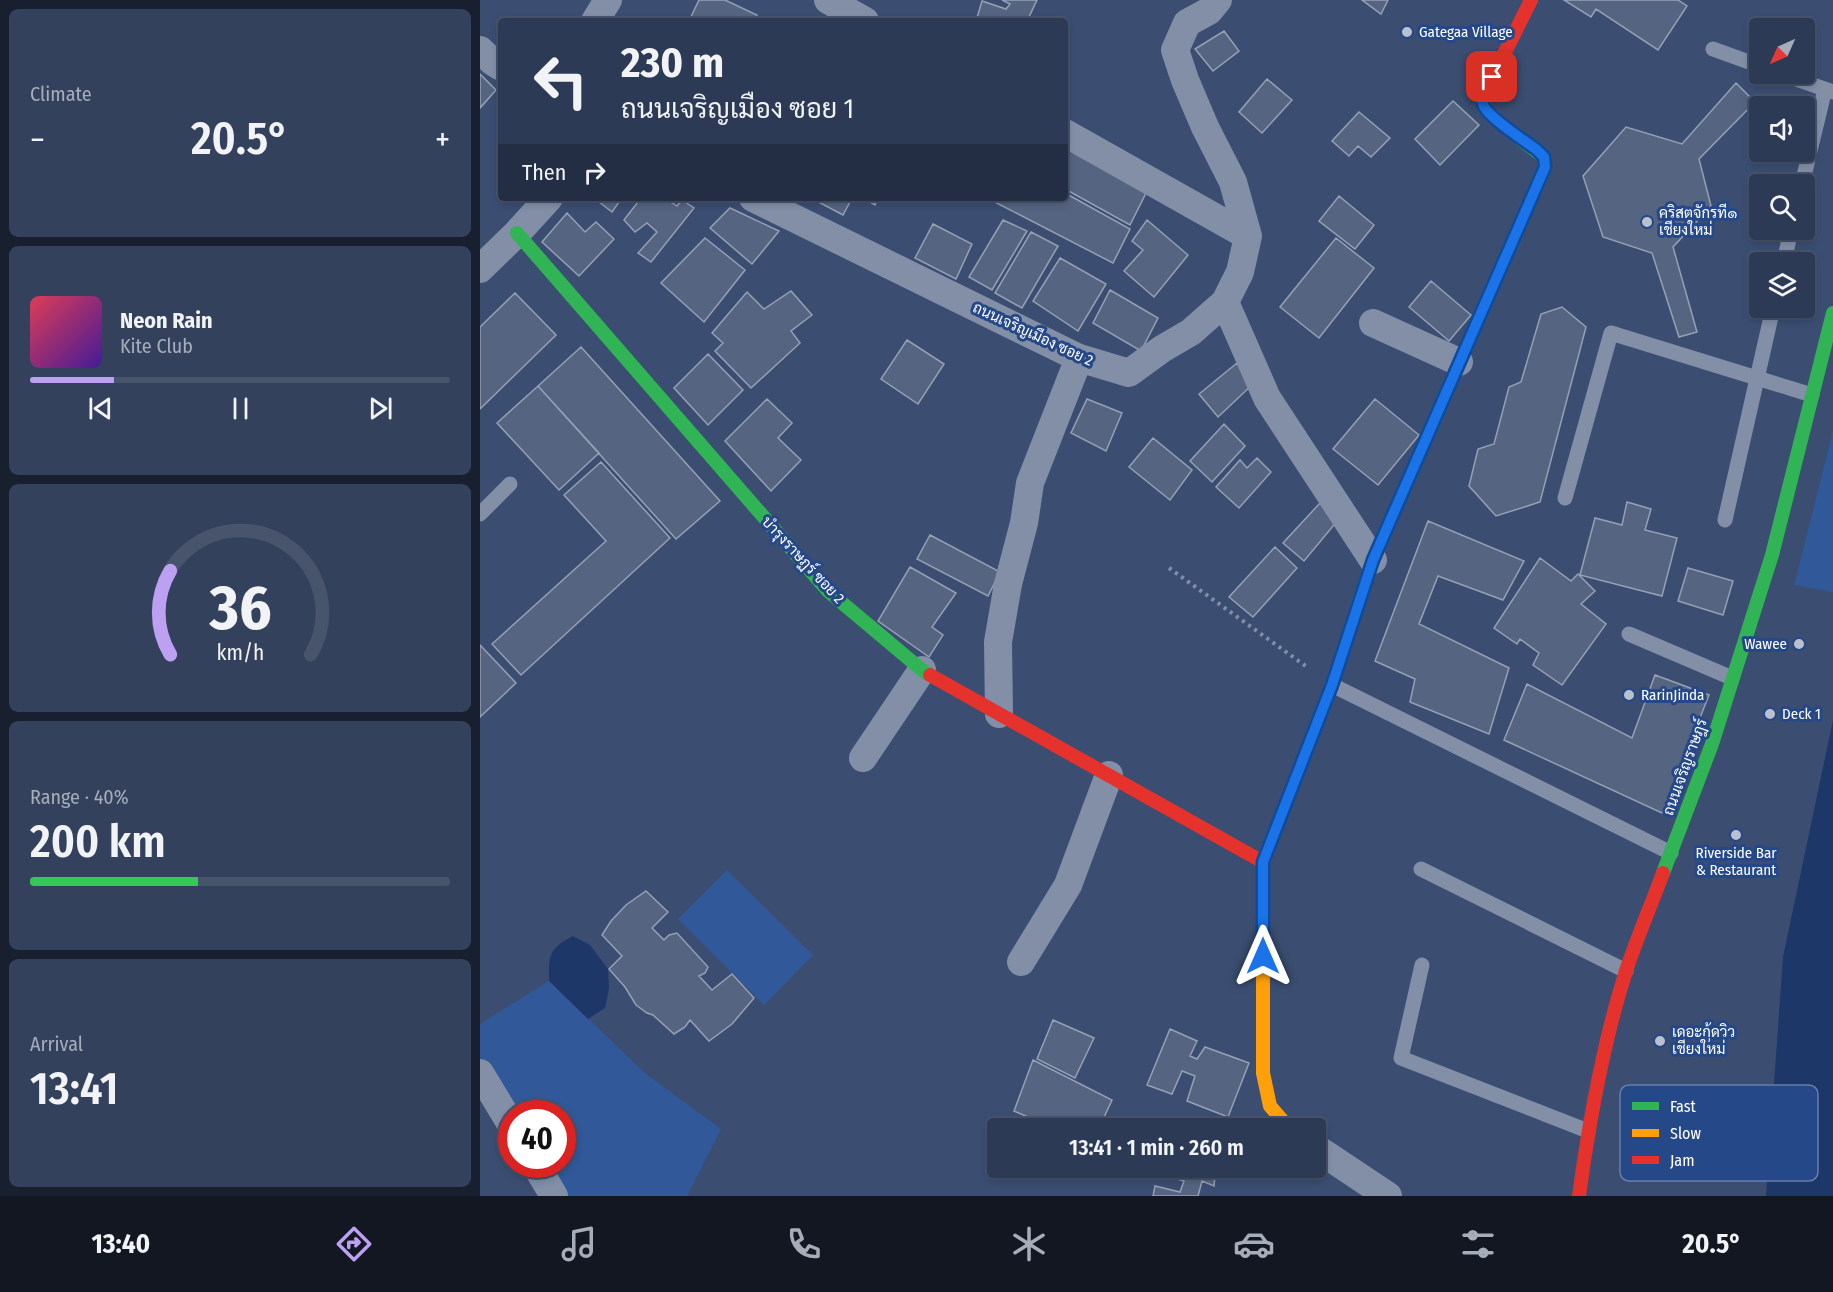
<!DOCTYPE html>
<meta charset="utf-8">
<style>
body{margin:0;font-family:"Fira Sans Condensed",Sarabun,sans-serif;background:#34415c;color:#f1f3f6;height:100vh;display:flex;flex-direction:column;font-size:22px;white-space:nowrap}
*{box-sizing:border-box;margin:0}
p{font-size:20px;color:#a6adb9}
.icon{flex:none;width:33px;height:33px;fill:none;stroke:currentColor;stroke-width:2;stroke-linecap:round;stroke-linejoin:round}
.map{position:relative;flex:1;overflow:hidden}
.details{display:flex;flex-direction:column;gap:9px;padding:9px;background:#18202f;width:480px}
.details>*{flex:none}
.guide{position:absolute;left:18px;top:18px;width:570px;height:183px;border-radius:6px;box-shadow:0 3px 9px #0003,0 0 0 2px #48546c;background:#2c3a56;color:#f1f3f6;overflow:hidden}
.needle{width:39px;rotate:225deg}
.tools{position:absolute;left:1269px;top:18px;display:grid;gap:12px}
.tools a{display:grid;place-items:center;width:66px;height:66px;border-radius:6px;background:#2c3a56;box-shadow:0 3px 9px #0003,0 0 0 2px #48546c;font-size:30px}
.speed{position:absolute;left:18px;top:1100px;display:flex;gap:12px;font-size:30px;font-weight:700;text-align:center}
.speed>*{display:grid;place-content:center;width:78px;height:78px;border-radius:50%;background:#2c3a56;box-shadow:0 3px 9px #0003,0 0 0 2px #48546c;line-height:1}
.speed .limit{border:9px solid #d22;background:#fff;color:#111}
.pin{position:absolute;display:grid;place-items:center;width:51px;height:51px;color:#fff;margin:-26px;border-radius:12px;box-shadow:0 3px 9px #0006}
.me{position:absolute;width:66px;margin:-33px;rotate:0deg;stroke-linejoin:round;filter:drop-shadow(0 0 4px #0008)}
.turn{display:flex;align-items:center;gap:21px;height:126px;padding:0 24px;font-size:27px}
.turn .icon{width:78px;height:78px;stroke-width:2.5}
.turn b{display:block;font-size:42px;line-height:51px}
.then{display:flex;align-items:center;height:57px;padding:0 24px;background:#0003;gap:12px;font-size:22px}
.big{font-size:45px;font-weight:600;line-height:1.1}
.details .card{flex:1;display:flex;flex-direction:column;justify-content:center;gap:9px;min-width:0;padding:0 21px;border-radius:9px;background:#34415c}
.details .dial{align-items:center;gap:0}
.dial svg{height:156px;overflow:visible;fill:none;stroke:#48546c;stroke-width:7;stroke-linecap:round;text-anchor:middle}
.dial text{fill:#f1f3f6;stroke:none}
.song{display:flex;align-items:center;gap:18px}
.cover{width:72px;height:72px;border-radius:9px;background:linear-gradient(135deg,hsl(350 70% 55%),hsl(260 70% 35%))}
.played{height:6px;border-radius:3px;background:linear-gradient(90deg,#bca0f2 20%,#48546c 20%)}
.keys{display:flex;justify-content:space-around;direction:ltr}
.heat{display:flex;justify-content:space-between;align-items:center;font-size:33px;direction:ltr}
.charge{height:9px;border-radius:4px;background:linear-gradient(90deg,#34c759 40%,#48546c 0)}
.trip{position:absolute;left:507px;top:1118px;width:339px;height:60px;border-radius:6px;background:#2c3a56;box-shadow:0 3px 9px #0003,0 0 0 2px #48546c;font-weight:600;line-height:60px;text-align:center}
.menu{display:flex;height:96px;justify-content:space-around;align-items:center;background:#121722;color:#a6adb9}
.menu .icon{width:42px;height:42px}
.menu .on{color:#bca0f2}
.menu b{font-size:27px;color:#f1f3f6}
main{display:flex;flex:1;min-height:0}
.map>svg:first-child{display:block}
.green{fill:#315899}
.water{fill:#1d3769}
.building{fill:#556481;stroke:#96a0b5;stroke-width:1.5}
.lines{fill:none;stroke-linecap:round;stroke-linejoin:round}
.path{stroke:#828fa7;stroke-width:4;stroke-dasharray:3 4.5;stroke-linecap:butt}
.lane{stroke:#828fa7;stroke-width:15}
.street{stroke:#828fa7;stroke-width:28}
.fast{stroke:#30b455;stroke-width:14}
.slow{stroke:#ff9f0a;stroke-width:14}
.jam{stroke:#e5322d;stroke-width:14}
.route-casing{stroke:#114b97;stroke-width:15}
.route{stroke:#1a73e8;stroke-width:10}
.poi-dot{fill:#bac1ce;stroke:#254888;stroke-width:2}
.labels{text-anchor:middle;stroke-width:6;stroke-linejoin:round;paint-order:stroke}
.poi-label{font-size:15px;fill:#fff;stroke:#254888;text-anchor:start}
.street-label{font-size:15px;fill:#fff;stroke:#254888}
.key{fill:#254888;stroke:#667fac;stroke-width:1.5}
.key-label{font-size:16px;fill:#fff}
</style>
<main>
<section class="details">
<div class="card"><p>Climate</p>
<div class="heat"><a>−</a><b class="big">20.5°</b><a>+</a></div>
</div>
<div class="card">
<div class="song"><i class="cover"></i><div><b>Neon Rain</b><p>Kite Club</p></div></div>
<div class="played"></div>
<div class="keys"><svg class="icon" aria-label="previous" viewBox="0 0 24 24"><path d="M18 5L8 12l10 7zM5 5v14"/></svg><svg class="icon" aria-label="pause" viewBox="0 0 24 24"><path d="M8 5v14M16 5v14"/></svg><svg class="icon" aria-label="next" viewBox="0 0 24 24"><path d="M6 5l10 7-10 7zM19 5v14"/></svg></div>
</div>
<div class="card dial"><svg viewBox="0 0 100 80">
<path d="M14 69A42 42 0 1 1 86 69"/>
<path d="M14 69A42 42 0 0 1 14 26" stroke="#bca0f2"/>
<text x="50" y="56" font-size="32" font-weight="700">36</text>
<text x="50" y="72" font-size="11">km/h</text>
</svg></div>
<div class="card"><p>Range · 40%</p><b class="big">200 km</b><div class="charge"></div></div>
<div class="card"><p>Arrival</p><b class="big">13:41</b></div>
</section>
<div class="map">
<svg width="1353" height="1196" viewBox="0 0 1353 1196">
<rect width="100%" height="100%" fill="#3b4e72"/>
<path class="green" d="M 1353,431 L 1353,592 L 1314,585 Z
M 247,870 L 333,955 L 284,1005 L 198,919 Z
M 69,981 L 166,1074 L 241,1129 L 207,1196 L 74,1196 L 55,1164 L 82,1164 L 82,1113 L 32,1113 L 0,1073 L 0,1024 Z"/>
<path class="water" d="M 1353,720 L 1353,1196 L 1286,1196 L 1303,957 Z
M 93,936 L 110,945 L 128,969 L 129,989 L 125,1008 L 108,1019 L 69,981 C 69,955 68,949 93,936 Z"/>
<path class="building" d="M 219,0 L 245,0 L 277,15 L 274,21 L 209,21 Z
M 522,0 L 557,0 L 547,21 L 496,21 L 502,1 L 526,9 L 530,4 Z
M 882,0 L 908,0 L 901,14 Z
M 1084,0 L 1198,0 L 1207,6 L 1178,50 L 1116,9 L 1111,17 Z
M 744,31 L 759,51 L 733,71 L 715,49 Z
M 0,74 L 16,90 L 0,108 Z
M 787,79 L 812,100 L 782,133 L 759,112 Z
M 1256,83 L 1275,102 L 1219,159 L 1231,206 L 1193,247 L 1217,332 L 1199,337 L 1172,253 L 1123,237 L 1103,176 L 1146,127 L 1202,144 Z
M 973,101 L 999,125 L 960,165 L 935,139 Z
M 879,112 L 910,138 L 891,157 L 878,146 L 869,156 L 852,141 Z
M 585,141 L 669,187 L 650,225 L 585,189 Z
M 585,193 L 650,229 L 633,263 L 507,198 L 585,198 Z
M 859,196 L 894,225 L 875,249 L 839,221 Z
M 114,198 L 142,198 L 132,212 Z
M 161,198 L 188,198 L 188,200 L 197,206 L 202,200 L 214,208 L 171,262 L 158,253 L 177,232 L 167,223 L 155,232 L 144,220 Z
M 331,198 L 372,198 L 363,215 Z
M 383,198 L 398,198 L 395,205 Z
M 250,208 L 299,231 L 272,264 L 230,228 Z
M 87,213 L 105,232 L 116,222 L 134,239 L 99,276 L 62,242 Z
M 523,220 L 547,231 L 512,290 L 489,277 Z
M 667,220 L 708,255 L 674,297 L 644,271 L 663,250 L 652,241 Z
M 453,224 L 492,244 L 476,279 L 435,258 Z
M 551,232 L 578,246 L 542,308 L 515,293 Z
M 225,238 L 265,270 L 224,322 L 181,283 Z
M 856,238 L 894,268 L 839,338 L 800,307 Z
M 580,258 L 626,284 L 598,331 L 553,301 Z
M 951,281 L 991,315 L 969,341 L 929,307 Z
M 630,290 L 678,318 L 661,351 L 613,323 Z
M 311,291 L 332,315 L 311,331 L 320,343 L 271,388 L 235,351 L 243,343 L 232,333 L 267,292 L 284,309 Z
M 35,293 L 76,335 L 0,409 L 0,327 Z
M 1082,307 L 1106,327 L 1060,502 L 1016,516 L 989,486 L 998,449 L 1014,444 L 1029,387 L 1041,382 L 1061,314 Z
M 427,340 L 464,364 L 438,404 L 401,379 Z
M 101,347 L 240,501 L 196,539 L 58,386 Z
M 228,354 L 263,390 L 228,425 L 194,388 Z
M 757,363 L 773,384 L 738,417 L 719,394 Z
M 58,386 L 119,453 L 79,490 L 17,423 Z
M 287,399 L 312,423 L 298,438 L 321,460 L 291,491 L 245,441 Z
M 607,399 L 642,413 L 626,451 L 591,433 Z
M 895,399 L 939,435 L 898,485 L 853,449 Z
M 744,424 L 765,446 L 732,482 L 710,461 Z
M 673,438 L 712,470 L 690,500 L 649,467 Z
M 777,458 L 791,472 L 759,508 L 736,487 L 760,460 L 767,468 Z
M 121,462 L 190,538 L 41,675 L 12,644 L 126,541 L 84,495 Z
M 841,502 L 858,520 L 824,561 L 803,543 Z
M 1147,502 L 1171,509 L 1165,530 L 1197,538 L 1182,596 L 1100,575 L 1115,518 L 1142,525 Z
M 948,521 L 1044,561 L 1023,600 L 958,576 L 939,624 L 1029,668 L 1009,734 L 930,702 L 935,679 L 895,661 Z
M 450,535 L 520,572 L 508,596 L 437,559 Z
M 795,547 L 817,568 L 773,617 L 749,597 Z
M 1060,558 L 1091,581 L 1098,574 L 1115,591 L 1101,604 L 1126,624 L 1082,685 L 1053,665 L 1059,653 L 1040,639 L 1037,644 L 1014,628 Z
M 430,567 L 476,593 L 452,627 L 463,635 L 449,657 L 398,621 Z
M 1208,568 L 1253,581 L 1243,615 L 1198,601 Z
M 0,645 L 36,683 L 0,717 Z
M 1175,675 L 1229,695 L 1182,813 L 1024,740 L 1047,684 L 1152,738 Z
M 166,891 L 188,912 L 172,928 L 184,940 L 189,935 L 197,933 L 228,967 L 225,973 L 219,976 L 232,990 L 252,974 L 274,998 L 252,1024 L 229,1041 L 210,1020 L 205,1027 L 194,1034 L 173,1015 L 167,1013 L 156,1005 L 145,987 L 129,969 L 142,956 L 122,935 L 131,921 L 146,905 Z
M 573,1020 L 614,1038 L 595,1078 L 557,1059 Z
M 690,1029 L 717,1041 L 710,1056 L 717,1059 L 725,1047 L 769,1063 L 748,1117 L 707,1101 L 715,1076 L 702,1071 L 692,1094 L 667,1085 Z
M 553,1060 L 632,1100 L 619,1128 L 559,1128 L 562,1123 L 534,1111 Z
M 680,1167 L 736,1167 L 734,1186 L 722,1181 L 718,1196 L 673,1196 L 675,1186 L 700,1192 L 704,1181 L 679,1174 Z"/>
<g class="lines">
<path class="path" d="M 689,568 L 827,667"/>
<path class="lane" d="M 1233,49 L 1280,66
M 1302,74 L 1353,92
M 1322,184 L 1345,89
M 1304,262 L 1311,230
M 1085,498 L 1131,333 L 1332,395
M 0,514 L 30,484
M 1245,520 L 1293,308
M 1149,634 L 1252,678
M 852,685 L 1191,853
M 941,869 L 1146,971
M 942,965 L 921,1058 L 1108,1131"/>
<path class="street" d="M 348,0 L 385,21
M 115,21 L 128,0
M 0,50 L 13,62 L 21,67
M 585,133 L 768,236
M 273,198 L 599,358 L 649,373 L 682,349 L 711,332 L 745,302 L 760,272 L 768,236 L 753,182 L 725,127 L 705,80 L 695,50 L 707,23 L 729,11 L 738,0
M 0,269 L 37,233 L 69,198
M 745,302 L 787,398 L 893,560
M 893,323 L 979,362
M 519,714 L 518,642 L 528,584 L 544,523 L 550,483 L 599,358
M 383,758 L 442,670
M 541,962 L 588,885 L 629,775
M 0,1073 L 32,1126
M 836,1148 L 908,1196
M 55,1164 L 74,1196"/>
<path class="fast" d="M 37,233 L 348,591 L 442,670 L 450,675
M 876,611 L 893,560 L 1065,167 L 1064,157 L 1029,130
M 1183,873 L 1232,744 L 1292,555 L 1353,313"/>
<path class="slow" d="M 795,831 L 783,862 L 783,1073 L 790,1106 L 809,1128"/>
<path class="jam" d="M 1029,130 C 1017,120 1003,113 1003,96 L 1051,0
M 450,675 L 783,862
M 795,831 L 852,685 L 876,611
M 1099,1196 C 1109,1122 1123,1043 1146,971 C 1157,938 1171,905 1183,873"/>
</g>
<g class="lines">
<g class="route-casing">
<path id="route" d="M 783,956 L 783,862 L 852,685 L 893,560 L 1065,167 L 1064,157 L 1057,150 C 1045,141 1006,116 1003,104 C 1000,95 1008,85 1012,77"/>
</g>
<use href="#route" class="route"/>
</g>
<g class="poi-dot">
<circle cx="927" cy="32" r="6"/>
<circle cx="1167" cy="222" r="6"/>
<circle cx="1319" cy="644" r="6"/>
<circle cx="1149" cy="695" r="6"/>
<circle cx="1290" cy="714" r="6"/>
<circle cx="1256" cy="835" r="6"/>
<circle cx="1180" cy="1041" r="6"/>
</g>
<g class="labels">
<g class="poi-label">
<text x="939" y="37">Gategaa Village</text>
<text x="1179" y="218">คริสตจักรที๑<tspan x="1179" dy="17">เชียงใหม่</tspan></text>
<text x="1307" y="649" text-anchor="end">Wawee</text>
<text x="1161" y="700">RarinJinda</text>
<text x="1302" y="719">Deck 1</text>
<text x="1256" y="858" text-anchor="middle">Riverside Bar<tspan x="1256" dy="17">&amp; Restaurant</tspan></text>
<text x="1192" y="1037">เดอะกู้ดวิว<tspan x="1192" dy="17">เชียงใหม่</tspan></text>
</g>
<g class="street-label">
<text transform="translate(553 334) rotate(25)" y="5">ถนนเจริญเมือง ซอย 2</text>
<text transform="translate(323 560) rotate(47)" y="5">บำรุงราษฏร์ ซอย 2</text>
<text transform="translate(1205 767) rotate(-70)" y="5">ถนนเจริญราษฎร์</text>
</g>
</g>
<rect x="1140" y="1085" width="198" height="96" rx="9" class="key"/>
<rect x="1152" y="1102" width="27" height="8" fill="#30b455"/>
<rect x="1152" y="1129" width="27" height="8" fill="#ff9f0a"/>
<rect x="1152" y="1156" width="27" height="8" fill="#e5322d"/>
<g class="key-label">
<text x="1190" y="1112">Fast</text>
<text x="1190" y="1139">Slow</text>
<text x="1190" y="1166">Jam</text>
</g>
</svg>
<div class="tools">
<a><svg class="needle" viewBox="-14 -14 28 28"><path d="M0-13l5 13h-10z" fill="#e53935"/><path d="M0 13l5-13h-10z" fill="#a6adb9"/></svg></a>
<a><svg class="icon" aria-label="sound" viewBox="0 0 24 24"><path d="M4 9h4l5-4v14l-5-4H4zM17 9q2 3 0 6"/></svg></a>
<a><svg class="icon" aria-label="search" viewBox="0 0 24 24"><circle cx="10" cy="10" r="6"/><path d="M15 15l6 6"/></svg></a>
<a><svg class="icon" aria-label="layers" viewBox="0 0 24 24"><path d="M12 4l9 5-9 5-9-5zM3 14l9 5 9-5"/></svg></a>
</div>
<div class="speed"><div class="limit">40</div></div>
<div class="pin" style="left:1012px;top:77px;background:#d93025"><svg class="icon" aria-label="arrive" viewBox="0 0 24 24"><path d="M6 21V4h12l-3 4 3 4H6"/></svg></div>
<svg class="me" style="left:783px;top:956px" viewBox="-20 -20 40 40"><path d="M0-17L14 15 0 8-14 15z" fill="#1a73e8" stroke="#fff" stroke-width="4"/></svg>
<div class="trip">13:41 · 1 min · 260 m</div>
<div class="guide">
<div class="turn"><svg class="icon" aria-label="left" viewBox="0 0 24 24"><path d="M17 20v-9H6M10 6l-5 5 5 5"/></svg><div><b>230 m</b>ถนนเจริญเมือง ซอย 1</div></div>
<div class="then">Then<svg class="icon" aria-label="right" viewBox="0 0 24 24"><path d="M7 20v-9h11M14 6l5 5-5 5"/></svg></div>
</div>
</div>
</main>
<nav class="menu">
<b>13:40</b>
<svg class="icon on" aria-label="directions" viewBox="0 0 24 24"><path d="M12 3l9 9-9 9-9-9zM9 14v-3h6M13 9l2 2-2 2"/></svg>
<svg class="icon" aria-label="music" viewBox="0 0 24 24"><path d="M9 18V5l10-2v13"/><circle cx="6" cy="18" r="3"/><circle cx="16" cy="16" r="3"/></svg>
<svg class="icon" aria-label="phone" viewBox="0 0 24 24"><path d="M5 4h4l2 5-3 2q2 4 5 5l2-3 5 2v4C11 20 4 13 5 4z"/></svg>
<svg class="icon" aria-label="climate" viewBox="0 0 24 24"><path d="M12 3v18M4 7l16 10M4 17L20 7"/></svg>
<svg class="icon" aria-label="car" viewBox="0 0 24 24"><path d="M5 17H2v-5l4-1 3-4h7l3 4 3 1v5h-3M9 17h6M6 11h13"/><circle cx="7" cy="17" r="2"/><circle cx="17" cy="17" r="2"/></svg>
<svg class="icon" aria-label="filters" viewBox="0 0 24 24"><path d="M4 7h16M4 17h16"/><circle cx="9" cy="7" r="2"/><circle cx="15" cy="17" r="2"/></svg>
<b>20.5°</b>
</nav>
